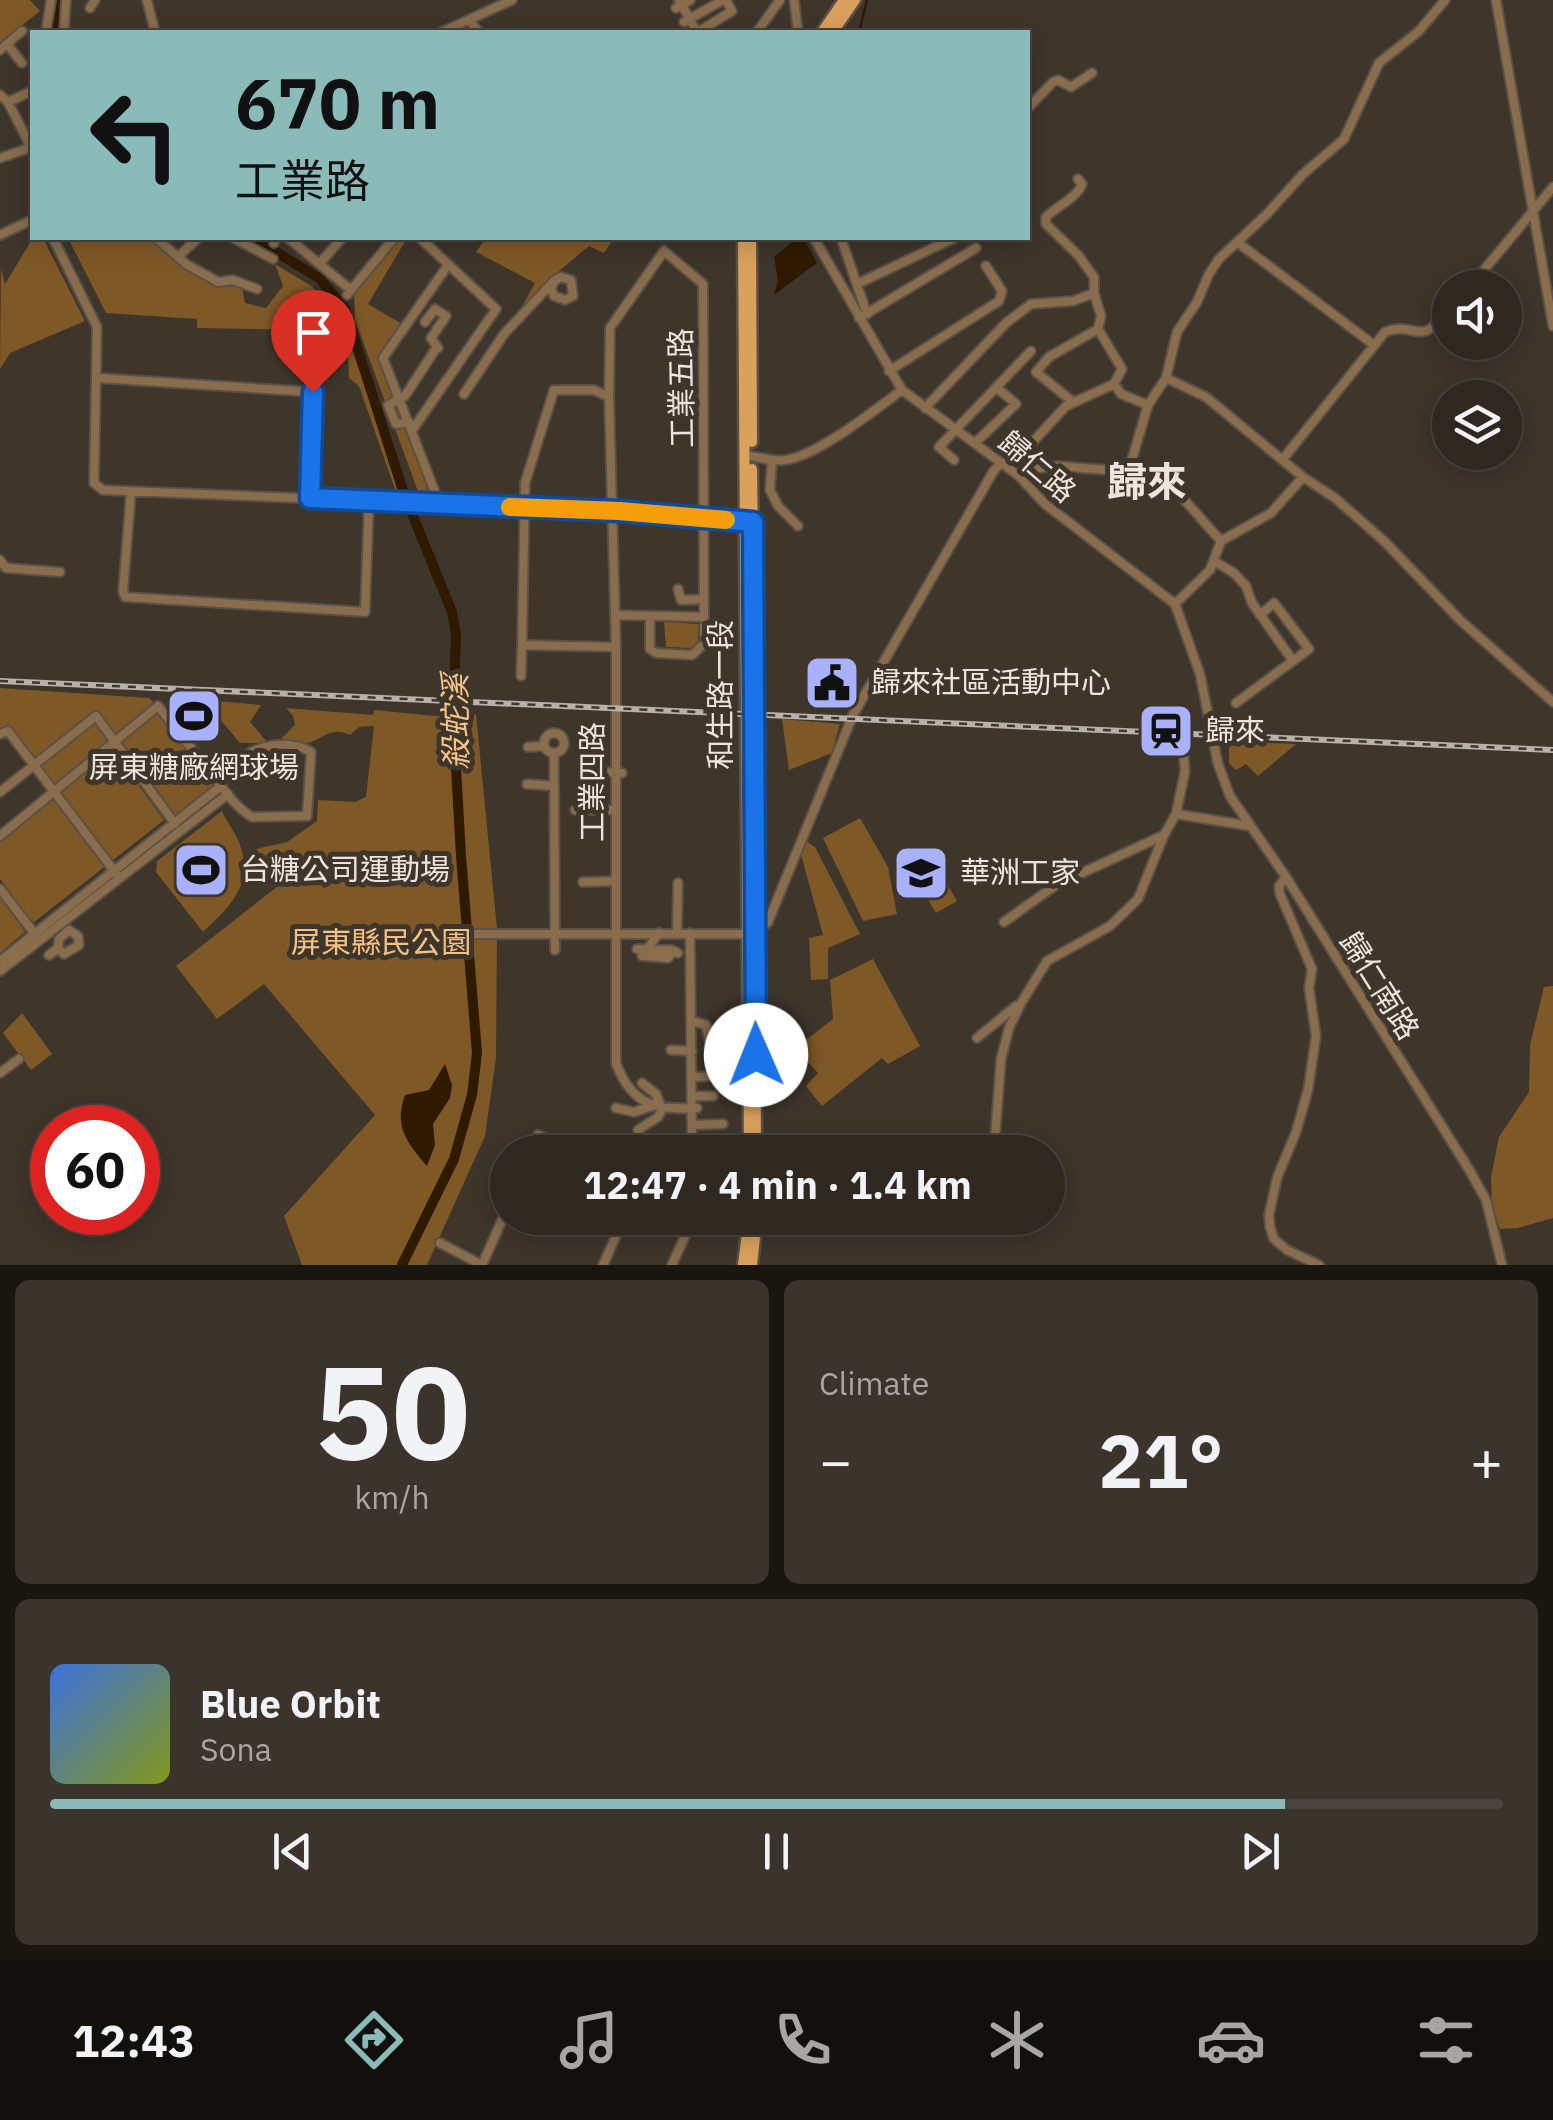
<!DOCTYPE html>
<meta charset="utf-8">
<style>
body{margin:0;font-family:"IBM Plex Sans","Noto Sans TC",sans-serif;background:#3a342d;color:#f1f3f6;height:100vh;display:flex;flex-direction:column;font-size:38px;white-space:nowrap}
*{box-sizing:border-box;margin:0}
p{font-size:32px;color:#a7a6a5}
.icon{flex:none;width:55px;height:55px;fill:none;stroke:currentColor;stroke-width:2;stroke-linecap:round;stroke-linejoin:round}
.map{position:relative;height:1265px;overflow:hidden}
.details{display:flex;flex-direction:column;gap:15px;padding:15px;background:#191612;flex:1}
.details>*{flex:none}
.top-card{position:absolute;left:30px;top:30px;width:1000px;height:210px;border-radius:0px;box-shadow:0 5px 25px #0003,0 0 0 2px #49443e;background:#8bbbb9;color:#111;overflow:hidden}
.tools{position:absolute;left:1432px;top:270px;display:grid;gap:20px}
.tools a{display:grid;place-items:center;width:90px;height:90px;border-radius:50%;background:#2e2820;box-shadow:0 5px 25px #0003,0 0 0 2px #49443e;font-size:50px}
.speed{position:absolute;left:30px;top:1105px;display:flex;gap:20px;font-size:50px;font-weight:700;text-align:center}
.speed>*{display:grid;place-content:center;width:130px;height:130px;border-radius:50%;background:#2e2820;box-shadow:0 5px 25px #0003,0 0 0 2px #49443e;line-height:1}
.speed .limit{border:15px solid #d22;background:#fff;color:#111}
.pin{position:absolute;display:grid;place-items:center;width:85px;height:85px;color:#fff;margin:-102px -42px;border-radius:50% 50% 50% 0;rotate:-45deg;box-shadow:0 0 10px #0007}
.pin .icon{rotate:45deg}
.me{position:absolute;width:110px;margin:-55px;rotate:359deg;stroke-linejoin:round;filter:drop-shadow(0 0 8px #0008)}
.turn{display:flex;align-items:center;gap:35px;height:210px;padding:0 40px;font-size:45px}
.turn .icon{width:130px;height:130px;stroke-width:2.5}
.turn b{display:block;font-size:70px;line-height:85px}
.big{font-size:75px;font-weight:700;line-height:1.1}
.details .card{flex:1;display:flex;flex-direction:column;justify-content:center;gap:15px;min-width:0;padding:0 35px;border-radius:15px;background:#3a342d}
.details .dial{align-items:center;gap:0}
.dial b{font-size:130px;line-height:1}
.song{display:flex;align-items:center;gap:30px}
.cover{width:120px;height:120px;border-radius:15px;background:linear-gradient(135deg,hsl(220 70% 55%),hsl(70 70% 35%))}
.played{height:10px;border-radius:5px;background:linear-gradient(90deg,#8bbbb9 85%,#49443e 85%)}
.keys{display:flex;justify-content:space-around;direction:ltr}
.heat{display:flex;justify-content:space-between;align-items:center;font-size:55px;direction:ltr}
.details .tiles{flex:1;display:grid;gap:15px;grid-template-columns:1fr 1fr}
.card:last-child{grid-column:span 2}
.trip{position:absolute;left:490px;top:1135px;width:575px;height:100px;border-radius:50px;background:#2e2820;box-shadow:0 5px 25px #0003,0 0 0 2px #49443e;font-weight:700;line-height:100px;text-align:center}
.menu{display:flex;height:160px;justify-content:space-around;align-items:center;background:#12100d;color:#a7a6a5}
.menu .icon{width:70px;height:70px}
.menu .selected{color:#8bbbb9}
.menu b{font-size:45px;color:#f1f3f6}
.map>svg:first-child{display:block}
.green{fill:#7f5827}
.water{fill:#2f1a00}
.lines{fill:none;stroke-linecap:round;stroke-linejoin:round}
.stream{stroke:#2f1a00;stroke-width:2.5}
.river{stroke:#2f1a00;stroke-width:10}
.minor-casing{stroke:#5a5148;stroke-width:12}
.major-casing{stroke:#5a5148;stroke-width:15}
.minor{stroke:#896d4d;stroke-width:8}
.major{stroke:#dba15c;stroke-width:10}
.rail-casing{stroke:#b8b1a9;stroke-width:6}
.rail{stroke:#3e352b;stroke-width:2.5;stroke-dasharray:8;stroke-linecap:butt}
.route-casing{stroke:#114b97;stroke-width:25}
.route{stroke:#1a73e8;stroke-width:18}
.slow{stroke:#f59e0b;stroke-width:18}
.labels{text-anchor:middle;stroke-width:10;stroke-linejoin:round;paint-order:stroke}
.street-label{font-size:30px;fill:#ebe5de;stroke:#3e352b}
.poi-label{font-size:30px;fill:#ebe5de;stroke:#3e352b;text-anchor:start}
.park-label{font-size:30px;fill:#f3c085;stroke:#3e352b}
.water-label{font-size:32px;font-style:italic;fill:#f5c287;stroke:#3e352b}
.district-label{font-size:40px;font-weight:bold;fill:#ebe5de;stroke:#3e352b}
</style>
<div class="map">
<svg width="1553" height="1265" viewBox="0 0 1553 1265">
<rect width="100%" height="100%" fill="#3e352b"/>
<path class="green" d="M 0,0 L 30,0 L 40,11 L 0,43 Z
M 33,238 L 43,238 L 85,321 L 10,353 L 0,369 L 1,268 L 5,284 Z
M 68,238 L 151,238 L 183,265 L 212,282 L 232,282 L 242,287 L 245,303 L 266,308 L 283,286 L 275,264 L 313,287 L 325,307 L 308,330 L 197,328 L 197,319 L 106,313 Z
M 399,238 L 407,238 L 368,304 L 402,324 L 381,355 L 397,401 L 390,403 L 393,420 L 406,423 L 429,495 L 419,494 L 355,320 L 354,293 Z
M 486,238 L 614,238 L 604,253 L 589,246 L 552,277 L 513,323 L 535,283 L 476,252 Z
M 339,312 L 402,492 L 396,492 L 359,386 L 349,378 L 348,352 L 342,332 L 325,329 Z
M 664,622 L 698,624 L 698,643 L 692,648 L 666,647 Z
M 0,688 L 149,698 L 158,706 L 160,716 L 215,784 L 171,818 L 143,782 L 139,786 L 164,820 L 33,923 L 0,879 L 0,841 L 57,794 L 8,731 L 0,734 Z
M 195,696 L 213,720 L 193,737 L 174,712 Z
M 208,700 L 261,705 L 250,722 L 268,743 L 240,743 L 207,704 Z
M 286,708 L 373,715 L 374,710 L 466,719 L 476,714 L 497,929 L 496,1058 L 485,1136 L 427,1265 L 302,1265 L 284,1216 L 375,1115 L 264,984 L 217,1019 L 176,966 L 283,882 L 256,849 L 287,842 L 317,821 L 318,800 L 355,802 L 366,797 L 374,726 L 359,727 L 350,735 C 332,727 327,736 311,742 C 301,745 287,743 277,743 L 295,725 L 293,716 Z
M 782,719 L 840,724 L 832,753 L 789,770 Z
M 1244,742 L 1296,744 L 1258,776 L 1246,764 L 1236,770 L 1229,763 L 1229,747 Z
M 222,811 C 227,823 236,833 240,845 C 255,884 229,908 203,932 L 156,872 L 157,861 Z
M 860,818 L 888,867 L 897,914 L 863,921 L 823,838 Z
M 806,841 L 815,847 L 860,934 L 828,948 L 828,979 L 811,980 L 809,938 L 823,935 L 800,851 Z
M 926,849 L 957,901 L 936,913 L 905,861 Z
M 0,897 L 25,932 L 0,953 Z
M 873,959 L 920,1046 L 888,1064 L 882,1058 L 822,1106 L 806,1086 L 818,1073 L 804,1058 L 766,1086 L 769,1055 L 793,1050 L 833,1019 L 830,980 Z
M 1553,986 L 1553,1218 L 1518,1228 L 1500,1229 L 1492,1203 L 1491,1177 L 1499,1137 L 1529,1092 L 1530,1045 L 1544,987 Z
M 22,1013 L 52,1054 L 31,1070 L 3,1033 Z"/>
<path class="water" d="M 797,238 L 805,240 L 817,263 L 774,295 L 778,280 L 774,257 Z
M 445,1064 L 452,1085 L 450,1098 L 433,1124 L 435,1145 L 427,1166 C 406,1142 394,1126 405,1095 L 429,1090 Z"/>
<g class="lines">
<path class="stream" d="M 859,32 L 867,0
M 755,247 L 761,238"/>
<path class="river" d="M 53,32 L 56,0
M 242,238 L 270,248 L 320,279 L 345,309 L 404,494 L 452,612 L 456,635 L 453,714 L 461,856 L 477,1053 L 472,1095 L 454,1159 L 402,1265"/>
<g class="minor-casing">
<path id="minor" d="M 147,0 L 155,32
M 679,0 L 697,32
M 794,0 L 798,32
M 1496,0 L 1553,326
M 90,8 L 95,0
M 676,8 L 690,0
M 469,20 L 479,32
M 684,22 L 723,0
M 46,32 L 51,0
M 64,32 L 66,0
M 442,32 L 512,0
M 698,32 L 732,11 L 726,0
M 757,32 L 780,0
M 7,44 L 22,63
M 0,50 L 22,31
M 0,95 L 8,102 L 31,147
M 8,102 L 32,91
M 1028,108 L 1053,82 L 1058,80 L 1071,87 L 1092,73
M 0,158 L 32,147
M 0,235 L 32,220
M 53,238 L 97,327 L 94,483 L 103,490 L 619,511 L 750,522
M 156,238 L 186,264 L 218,282 L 233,280 L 257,289
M 233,238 L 273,259
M 288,238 L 351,290
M 814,238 L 902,390 L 1019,476 L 1045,504 L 1175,604 L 1200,674 L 1218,764 L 1230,796 L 1286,877 L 1470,1171 L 1486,1200 L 1502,1265
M 841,238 L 867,314
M 1237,242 L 1374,345
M 274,243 L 275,238
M 178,257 L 198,238
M 320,263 L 342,238
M 857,284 L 954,238
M 1469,288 L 1553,187
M 347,295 L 394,238
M 859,318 L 976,248
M 425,322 L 435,309 L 446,316 L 431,338 L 438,348
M 889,371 L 999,301 L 1002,291 L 986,266
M 98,378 L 313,392 L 310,498
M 1166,378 L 1206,397 L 1303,477 L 1335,498 L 1384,541 L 1461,621 L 1553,702
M 1114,384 L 1121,394 L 1148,405
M 464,394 L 504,334 L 554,281 L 561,277 L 571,280 L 573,296 L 565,300 L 554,296 L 551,289 L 554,281
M 609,397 L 594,390 L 554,390 L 525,483 L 522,645 L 616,647
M 1073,402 L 1036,372 L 1049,357 L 1098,329
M 925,408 L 1006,323 L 1031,304 L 1073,301 L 1094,293
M 409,422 L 396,424 L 388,405 L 405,396 L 437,347
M 413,429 L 496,309 L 420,238
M 975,443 L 1016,404 L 996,387
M 745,456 C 759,456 771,462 785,460 C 817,456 875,410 902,390
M 1283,459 L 1385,332 C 1417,319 1416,351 1450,310
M 772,460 L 770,490 L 778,506 L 798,526
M 954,460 L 939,447 L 1031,351
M 1128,473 L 1148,405 L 1166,378 L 1177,332 L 1197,302 L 1209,274 L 1219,259 L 1267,214 L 1302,175 L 1344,139 L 1379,63 L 1419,31 L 1445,0
M 1019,476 L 1040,468 L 1058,466 L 1155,474 L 1180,495 L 1221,541
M 131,492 L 123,591 L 125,597 L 365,612 L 369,501
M 440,505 L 383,358 L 448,265
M 0,560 L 6,568 L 60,572
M 1216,562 L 1234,573 L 1246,586 L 1252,603 L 1293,661
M 678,589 L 681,600 L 704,599
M 1175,604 L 1210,570 L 1221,541 L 1271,513 L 1303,477
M 616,615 L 704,617 L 703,284 L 664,251 L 610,328 L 609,397 L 616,647 L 616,1063 C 632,1106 656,1110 697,1108
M 650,616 L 650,649 L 656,653 L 692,655 L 705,643 L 704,627
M 521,676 L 522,645
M 1236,703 L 1309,649 L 1274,603 L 1260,615
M544 743a10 10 0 1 1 20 0a10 10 0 1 1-20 0Z
M 0,734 L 8,731 L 118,876
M 528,747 L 544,746
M 554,754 L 555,950
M 591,767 L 599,772 L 593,779
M 599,772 L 622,773
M 527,784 L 554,786
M 0,792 L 96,716 L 175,824
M 575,810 L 615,810
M 1176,814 L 1185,771 L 1182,736
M 0,836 L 158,706 L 218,782 C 227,794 238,809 252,817 L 307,816 L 311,752 C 281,734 231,751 221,786 L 0,961
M 1286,877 L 1279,886 L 1280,894 L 1312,969 L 1309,988 L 1316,1036 L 1308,1090 L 1296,1132 L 1277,1178 L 1269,1215 L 1270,1227 L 1274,1239 L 1287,1250 L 1319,1265
M 583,882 L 614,881
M 0,889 L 35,934
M 1004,922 L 1056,885 L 1164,835
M 659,933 L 642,956 L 668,958 L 671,954 L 667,950
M 677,933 L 678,883
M 690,933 L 692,1152
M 456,934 L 747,934 L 755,933 L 768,922 L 853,715 L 993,472 L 998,466 L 1017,459 L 1066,406 L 1114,384 L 1122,369 L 1098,329 L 1101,316 L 1094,293 L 1094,277 L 1078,255 L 1046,224 L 1046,217 C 1057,206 1078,197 1082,184 L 1078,179
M 637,949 L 672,950 L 678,953
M 49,955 L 58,948 L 64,954 L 79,945 L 78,936 L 69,930 L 59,939 L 58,948
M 0,971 L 228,794
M 692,1021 L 706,1025 L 709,1040
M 977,1038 L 1016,1006
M 671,1050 L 692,1051
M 0,1073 L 19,1059
M 692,1077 L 715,1076
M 692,1096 L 713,1096
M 616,1108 L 634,1112 L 652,1106
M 692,1125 L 723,1124
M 638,1130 L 658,1117 L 662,1109 L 656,1094 L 642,1083
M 531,1152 L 538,1135 L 578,1152
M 994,1152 L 1001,1059 L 1009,1028 L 1021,1003 L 1047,961 L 1110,926 L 1138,899 L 1164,835 L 1176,814 L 1250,826
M 440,1243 L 482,1265
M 482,1265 L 508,1207
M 603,1265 L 624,1218
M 672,1265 L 690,1225 L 684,1218"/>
</g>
<g class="major-casing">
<path id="major" d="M 822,32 L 844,0
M 833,32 L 855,0
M 743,238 L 749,1152
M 751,238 L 752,442
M 752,469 L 753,542
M 753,589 L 756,1152
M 743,1265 L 749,1218
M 752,1265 L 757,1218"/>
</g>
<use href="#minor" class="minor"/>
<use href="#major" class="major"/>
<g class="rail-casing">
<path id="rail" d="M 0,681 L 1553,750"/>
</g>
<use href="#rail" class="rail"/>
</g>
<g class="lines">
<g class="route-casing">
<path id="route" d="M 313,392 L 310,498 L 619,511 L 753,522 L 756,1055"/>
</g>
<use href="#route" class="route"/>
<path class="slow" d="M 510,507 L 619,511 L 726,520"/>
</g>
<defs>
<g id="civic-square" transform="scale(2.875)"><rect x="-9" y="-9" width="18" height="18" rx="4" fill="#a9b0fc" stroke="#3e352b"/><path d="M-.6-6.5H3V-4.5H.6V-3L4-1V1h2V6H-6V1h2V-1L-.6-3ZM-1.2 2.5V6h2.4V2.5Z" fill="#111"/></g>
<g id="stadium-square" transform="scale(2.875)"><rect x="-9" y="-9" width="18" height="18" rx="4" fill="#a9b0fc" stroke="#3e352b"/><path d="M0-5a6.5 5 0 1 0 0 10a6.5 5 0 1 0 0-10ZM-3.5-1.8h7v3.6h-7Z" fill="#111"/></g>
<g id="station-square" transform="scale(2.875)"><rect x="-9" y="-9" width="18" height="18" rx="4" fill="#a9b0fc" stroke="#3e352b"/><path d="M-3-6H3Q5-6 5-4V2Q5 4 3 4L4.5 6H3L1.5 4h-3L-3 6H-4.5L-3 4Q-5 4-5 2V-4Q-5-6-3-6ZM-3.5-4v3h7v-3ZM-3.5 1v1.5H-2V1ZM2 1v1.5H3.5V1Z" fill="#111"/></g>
<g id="school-square" transform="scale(2.875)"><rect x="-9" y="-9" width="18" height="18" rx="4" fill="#a9b0fc" stroke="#3e352b"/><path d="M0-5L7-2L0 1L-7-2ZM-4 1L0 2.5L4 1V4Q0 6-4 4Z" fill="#111"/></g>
</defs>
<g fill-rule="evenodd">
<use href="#civic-square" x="832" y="683"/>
<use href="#stadium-square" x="194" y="716"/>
<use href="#station-square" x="1166" y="731"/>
<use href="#stadium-square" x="201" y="870"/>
<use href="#school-square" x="921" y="873"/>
</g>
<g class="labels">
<g class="street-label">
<text transform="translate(682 388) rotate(-91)" y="10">工業五路</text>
<text transform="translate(1037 467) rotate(41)" y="10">歸仁路</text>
<text transform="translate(721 695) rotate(-90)" y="10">和生路一段</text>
<text transform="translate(593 782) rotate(-90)" y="10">工業四路</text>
<text transform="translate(1379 986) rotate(58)" y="10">歸仁南路</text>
</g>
<g class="poi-label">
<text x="871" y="693">歸來社區活動中心</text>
<text x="1205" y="741">歸來</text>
<text x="194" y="778" text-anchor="middle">屏東糖廠網球場</text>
<text x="240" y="880">台糖公司運動場</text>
<text x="960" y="883">華洲工家</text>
</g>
<g class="park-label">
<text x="381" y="953">屏東縣民公園</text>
</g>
<g class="water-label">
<text transform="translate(456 722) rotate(-91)" y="11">殺蛇溪</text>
</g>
<g class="district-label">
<text x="1147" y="496">歸來</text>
</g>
</g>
</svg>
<div class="tools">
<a><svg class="icon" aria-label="sound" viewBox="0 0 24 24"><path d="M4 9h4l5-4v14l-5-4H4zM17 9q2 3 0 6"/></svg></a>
<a><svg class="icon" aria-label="layers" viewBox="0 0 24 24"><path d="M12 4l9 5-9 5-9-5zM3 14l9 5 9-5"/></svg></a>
</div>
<div class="speed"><div class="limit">60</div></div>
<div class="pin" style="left:313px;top:392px;background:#d93025"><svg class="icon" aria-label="arrive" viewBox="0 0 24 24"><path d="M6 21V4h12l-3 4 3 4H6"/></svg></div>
<svg class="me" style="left:756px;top:1055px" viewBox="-20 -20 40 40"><circle r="19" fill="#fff"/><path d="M0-13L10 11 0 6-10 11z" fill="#1a73e8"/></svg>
<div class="trip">12:47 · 4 min · 1.4 km</div>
<div class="top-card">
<div class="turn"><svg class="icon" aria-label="left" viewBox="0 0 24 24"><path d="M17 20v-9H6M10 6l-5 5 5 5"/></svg><div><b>670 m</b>工業路</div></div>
</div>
</div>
<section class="details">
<div class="tiles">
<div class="card dial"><b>50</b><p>km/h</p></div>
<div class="card"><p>Climate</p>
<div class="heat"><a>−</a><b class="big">21°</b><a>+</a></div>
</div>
<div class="card">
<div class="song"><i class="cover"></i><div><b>Blue Orbit</b><p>Sona</p></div></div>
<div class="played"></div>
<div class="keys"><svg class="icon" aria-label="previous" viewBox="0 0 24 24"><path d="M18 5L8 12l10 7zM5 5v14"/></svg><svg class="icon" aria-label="pause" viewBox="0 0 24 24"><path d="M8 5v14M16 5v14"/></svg><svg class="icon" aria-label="next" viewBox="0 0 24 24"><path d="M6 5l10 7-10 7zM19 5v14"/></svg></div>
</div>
</div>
</section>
<nav class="menu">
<b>12:43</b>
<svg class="icon selected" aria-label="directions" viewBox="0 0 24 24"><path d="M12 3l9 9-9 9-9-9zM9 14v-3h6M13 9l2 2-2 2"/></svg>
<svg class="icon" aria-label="music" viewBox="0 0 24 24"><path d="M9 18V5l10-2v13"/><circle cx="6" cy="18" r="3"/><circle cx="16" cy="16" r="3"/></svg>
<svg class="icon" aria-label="phone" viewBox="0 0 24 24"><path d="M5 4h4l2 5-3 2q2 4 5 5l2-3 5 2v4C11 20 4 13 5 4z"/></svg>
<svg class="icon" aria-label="climate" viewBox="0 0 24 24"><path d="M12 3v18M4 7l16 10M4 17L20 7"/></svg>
<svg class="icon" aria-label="car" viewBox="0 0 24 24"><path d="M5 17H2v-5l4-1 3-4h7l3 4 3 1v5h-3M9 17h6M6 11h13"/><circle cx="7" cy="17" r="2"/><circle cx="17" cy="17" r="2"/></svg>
<svg class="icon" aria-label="filters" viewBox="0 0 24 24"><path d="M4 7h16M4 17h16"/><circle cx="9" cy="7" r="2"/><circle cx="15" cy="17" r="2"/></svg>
</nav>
